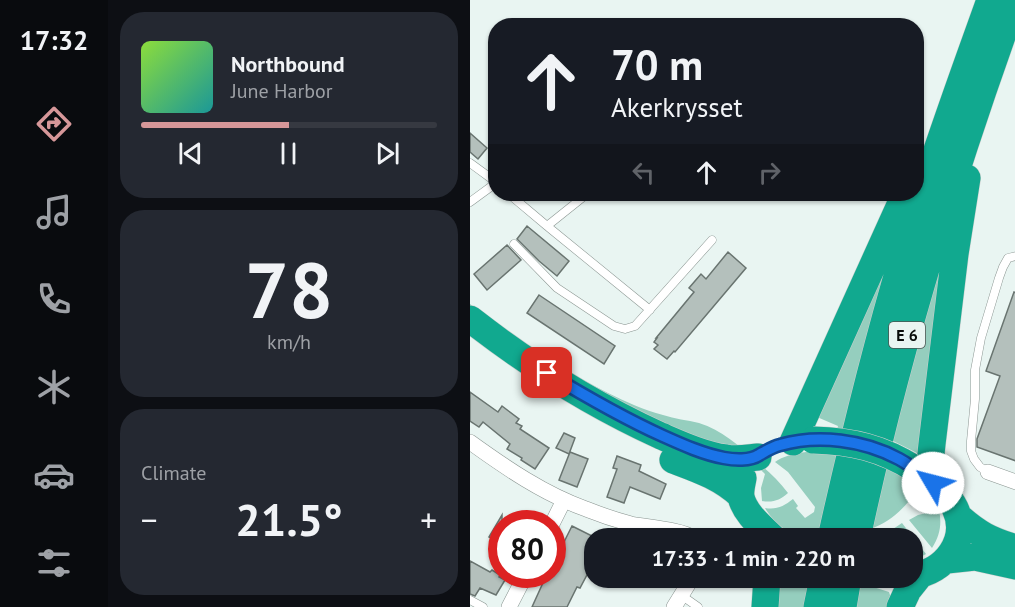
<!DOCTYPE html>
<meta charset="utf-8">
<style>
body{margin:0;font-family:"PT Sans",sans-serif;background:#242831;color:#f1f3f6;height:100vh;display:flex;flex-direction:column;font-size:22px;white-space:nowrap}
*{box-sizing:border-box;margin:0}
p{font-size:20px;color:#9ea1a6}
.icon{flex:none;width:33px;height:33px;fill:none;stroke:currentColor;stroke-width:2;stroke-linecap:round;stroke-linejoin:round}
.map{position:relative;flex:1;overflow:hidden}
.details{display:flex;flex-direction:column;gap:12px;padding:12px;background:#0d0f14;width:362px}
.details>*{flex:none}
.hud{position:absolute;left:18px;top:18px;width:436px;height:183px;border-radius:24px;box-shadow:0 2px 4px #0004;background:#171b24;color:#f1f3f6;overflow:hidden}
.speed{position:absolute;left:18px;top:510px;display:flex;gap:12px;font-size:30px;font-weight:700;text-align:center}
.speed>*{display:grid;place-content:center;width:78px;height:78px;border-radius:50%;background:#171b24;box-shadow:0 2px 4px #0004;line-height:1}
.speed .limit{border:9px solid #d22;background:#fff;color:#111}
.pin{position:absolute;display:grid;place-items:center;width:51px;height:51px;color:#fff;margin:-26px;border-radius:12px;box-shadow:0 3px 9px #0006}
.me{position:absolute;width:66px;margin:-33px;rotate:307deg;stroke-linejoin:round;filter:drop-shadow(0 0 4px #0008)}
.turn{display:flex;align-items:center;gap:21px;height:126px;padding:0 24px;font-size:27px}
.turn .icon{width:78px;height:78px;stroke-width:2.5}
.turn b{display:block;font-size:42px;line-height:51px}
.lanes{display:flex;align-items:center;height:57px;padding:0 24px;background:#0003;justify-content:center;gap:30px;direction:ltr}
.lanes .off{opacity:.35}
.big{font-size:45px;font-weight:700;line-height:1.1}
.details .card{flex:1;display:flex;flex-direction:column;justify-content:center;gap:9px;min-width:0;padding:0 21px;border-radius:24px;background:#242831}
.details .dial{align-items:center;gap:0}
.dial b{font-size:78px;line-height:1}
.song{display:flex;align-items:center;gap:18px}
.cover{width:72px;height:72px;border-radius:9px;background:linear-gradient(135deg,hsl(90 70% 55%),hsl(180 70% 35%))}
.played{height:6px;border-radius:3px;background:linear-gradient(90deg,#d69799 50%,#363941 50%)}
.keys{display:flex;justify-content:space-around;direction:ltr}
.heat{display:flex;justify-content:space-between;align-items:center;font-size:33px;direction:ltr}
.trip{position:absolute;left:114px;top:528px;width:339px;height:60px;border-radius:24px;background:#171b24;box-shadow:0 2px 4px #0004;font-weight:700;line-height:60px;text-align:center}
main{display:flex;flex:1;min-height:0}
.tabs{display:flex;flex-direction:column;width:108px;justify-content:space-around;align-items:center;background:#090b0e;color:#9ea1a6}
.tabs .icon{width:42px;height:42px}
.tabs .selected{color:#d69799}
.tabs b{font-size:27px;color:#f1f3f6}
.map>svg:first-child{display:block}
.green{fill:#95cebe}
.building{fill:#b4c0bc;stroke:#697470;stroke-width:1.5}
.lines{fill:none;stroke-linecap:round;stroke-linejoin:round}
.lane-casing{stroke:#8a9591;stroke-width:9}
.street-casing{stroke:#8a9591;stroke-width:16}
.highway-casing{stroke:#cecfce;stroke-width:28}
.lane{stroke:#fff;stroke-width:8}
.street{stroke:#fff;stroke-width:15}
.highway{stroke:#11a98f;stroke-width:27}
.highway-bridge-casing{stroke:#cecfce;stroke-width:28;stroke-linecap:butt}
.highway-bridge{stroke:#11a98f;stroke-width:27}
.route-casing{stroke:#114b97;stroke-width:15}
.route{stroke:#1a73e8;stroke-width:10}
.labels{text-anchor:middle;stroke-width:4.5;stroke-linejoin:round;paint-order:stroke}
.shield{fill:#e9f5f2;stroke:#4d5351;stroke-width:1.5}
.shield-label{font-size:16px;font-weight:bold;fill:#0a0e0c}
</style>
<main>
<nav class="tabs">
<b>17:32</b>
<svg class="icon selected" aria-label="directions" viewBox="0 0 24 24"><path d="M12 3l9 9-9 9-9-9zM9 14v-3h6M13 9l2 2-2 2"/></svg>
<svg class="icon" aria-label="music" viewBox="0 0 24 24"><path d="M9 18V5l10-2v13"/><circle cx="6" cy="18" r="3"/><circle cx="16" cy="16" r="3"/></svg>
<svg class="icon" aria-label="phone" viewBox="0 0 24 24"><path d="M5 4h4l2 5-3 2q2 4 5 5l2-3 5 2v4C11 20 4 13 5 4z"/></svg>
<svg class="icon" aria-label="climate" viewBox="0 0 24 24"><path d="M12 3v18M4 7l16 10M4 17L20 7"/></svg>
<svg class="icon" aria-label="car" viewBox="0 0 24 24"><path d="M5 17H2v-5l4-1 3-4h7l3 4 3 1v5h-3M9 17h6M6 11h13"/><circle cx="7" cy="17" r="2"/><circle cx="17" cy="17" r="2"/></svg>
<svg class="icon" aria-label="filters" viewBox="0 0 24 24"><path d="M4 7h16M4 17h16"/><circle cx="9" cy="7" r="2"/><circle cx="15" cy="17" r="2"/></svg>
</nav>
<section class="details">
<div class="card">
<div class="song"><i class="cover"></i><div><b>Northbound</b><p>June Harbor</p></div></div>
<div class="played"></div>
<div class="keys"><svg class="icon" aria-label="previous" viewBox="0 0 24 24"><path d="M18 5L8 12l10 7zM5 5v14"/></svg><svg class="icon" aria-label="pause" viewBox="0 0 24 24"><path d="M8 5v14M16 5v14"/></svg><svg class="icon" aria-label="next" viewBox="0 0 24 24"><path d="M6 5l10 7-10 7zM19 5v14"/></svg></div>
</div>
<div class="card dial"><b>78</b><p>km/h</p></div>
<div class="card"><p>Climate</p>
<div class="heat"><a>−</a><b class="big">21.5°</b><a>+</a></div>
</div>
</section>
<div class="map">
<svg width="546" height="607" viewBox="0 0 546 607">
<rect width="100%" height="100%" fill="#e9f5f2"/>
<path class="green" d="M 487,197 L 449,454 L 421,440 Z
M 437,205 L 350,538 C 344,538 337,540 331,538 C 319,536 301,519 295,508 C 307,510 314,506 323,499 L 328,506 L 326,508 L 335,518 L 344,512 L 345,507 L 318,472 L 305,462 C 321,451 343,451 362,451 L 368,426 L 347,417 Z
M 0,304 C 44,337 89,369 138,393 C 156,402 174,410 193,415 C 205,419 217,420 229,423 C 252,430 268,445 286,461 C 298,471 309,481 318,493 C 310,500 303,503 292,501 L 291,488 L 295,474 L 266,446 L 232,441 L 154,409 L 0,310 Z
M 414,463 L 423,467 L 464,501 L 439,501 C 428,514 416,524 400,529 Z
M 469,510 C 472,524 470,536 462,548 L 439,520 L 448,515 Z
M 432,523 L 456,554 L 443,561 L 442,538 L 405,538 L 420,531 Z
M 302,578 L 342,578 L 337,607 L 301,607 Z
M 385,584 L 397,585 L 419,592 L 422,601 L 421,607 L 382,607 Z"/>
<path class="building" d="M 0,133 L 17,148 L 8,159 L 0,152 Z
M 57,226 L 99,261 L 87,276 L 69,261 L 47,239 Z
M 37,245 L 51,260 L 17,290 L 4,274 Z
M 258,252 L 276,268 L 205,352 L 204,351 L 197,359 L 184,349 L 188,345 L 184,342 L 187,338 L 186,338 L 224,292 L 219,288 L 231,274 L 236,279 Z
M 544,292 L 546,293 L 546,461 L 507,447 L 507,439 L 530,376 L 516,371 Z
M 69,295 L 145,346 L 134,364 L 57,313 Z
M 0,392 L 28,412 L 32,406 L 49,419 L 46,423 L 52,426 L 50,429 L 79,448 L 65,469 L 51,460 L 52,458 L 37,449 L 40,444 L 13,422 L 9,427 L 0,421 Z
M 94,433 L 105,438 L 99,454 L 86,448 Z
M 100,452 L 118,459 L 107,487 L 89,480 Z
M 147,456 L 171,465 L 169,471 L 196,484 L 190,499 L 160,487 L 154,503 L 137,497 L 147,469 L 143,468 Z
M 32,515 L 32,544 L 19,537 Z
M 102,526 L 124,537 L 124,576 L 118,573 L 110,588 L 107,587 L 97,607 L 62,607 L 77,574 L 82,574 L 82,551 L 88,554 Z
M 0,561 L 20,572 L 22,570 L 30,575 L 29,577 L 35,580 L 26,595 L 10,588 L 5,596 L 0,594 Z"/>
<g class="lines">
<g class="lane-casing">
<path id="lane" d="M 0,163 L 26,182
M 39,194 L 77,226 L 180,310
M 0,202 L 26,183
M 77,226 L 117,194
M 44,244 L 87,288 L 144,326 L 155,329 L 165,326 L 242,240
M 518,472 L 510,467 L 504,459 L 501,451 L 501,441 L 505,399 L 505,370 L 511,338 L 529,278 L 533,267 L 538,258 L 546,256
M 211,595 L 228,607
M 0,600 L 13,607"/>
</g>
<g class="street-casing">
<path id="street" d="M 0,442 C 36,468 74,494 116,509 C 131,515 146,520 161,524 C 176,527 213,530 223,538
M 518,472 L 546,482
M 82,524 L 94,500
M 39,607 L 56,574
M 204,607 L 222,578"/>
</g>
<g class="highway-casing">
<path id="highway" d="M 0,319 C 59,365 123,405 191,436 C 212,445 234,455 256,458 C 267,460 277,458 288,457
M 323,442 L 435,194
M 203,460 C 227,469 251,477 271,496
M 273,478 C 272,484 270,491 271,497 C 275,514 292,527 303,538
M 463,483 L 460,463 L 462,444 L 485,254 L 497,178
M 488,516 C 508,534 520,540 546,548
M 361,538 C 385,431 411,325 444,220 C 467,146 494,73 520,0
M 387,538 C 426,355 481,176 545,0
M 477,560 L 505,557 L 546,566
M 442,576 C 475,572 500,540 485,508 C 478,493 461,482 448,472
M 295,607 L 297,578
M 347,607 L 353,578
M 373,607 L 378,578
M 430,607 L 438,590 L 450,575"/>
</g>
<use href="#lane" class="lane"/>
<use href="#street" class="street"/>
<use href="#highway" class="highway"/>
<g class="highway-bridge-casing">
<path id="highway-bridge" d="M 343,440 C 382,441 412,448 445,469"/>
</g>
<use href="#highway-bridge" class="highway-bridge"/>
</g>
<g class="lines">
<g class="route-casing">
<path id="route" d="M 77,373 C 115,396 153,418 193,436 C 213,445 233,454 254,458 C 264,460 280,461 289,455 C 296,451 302,447 310,445 C 348,434 394,440 429,459 C 442,466 452,475 463,483"/>
</g>
<use href="#route" class="route"/>
</g>
<g class="labels">
<rect class="shield" x="419" y="322" width="36" height="26" rx="4.5"/>
<g class="shield-label">
<text x="437" y="341">E 6</text>
</g>
</g>
</svg>
<div class="speed"><div class="limit">80</div></div>
<div class="pin" style="left:77px;top:373px;background:#d93025"><svg class="icon" aria-label="arrive" viewBox="0 0 24 24"><path d="M6 21V4h12l-3 4 3 4H6"/></svg></div>
<svg class="me" style="left:463px;top:483px" viewBox="-20 -20 40 40"><circle r="19" fill="#fff"/><path d="M0-13L10 11 0 6-10 11z" fill="#1a73e8"/></svg>
<div class="trip">17:33 · 1 min · 220 m</div>
<div class="hud">
<div class="turn"><svg class="icon" aria-label="ahead" viewBox="0 0 24 24"><path d="M12 20V5M6 11l6-6 6 6"/></svg><div><b>70 m</b>Akerkrysset</div></div>
<div class="lanes"><svg class="icon off" aria-label="left" viewBox="0 0 24 24"><path d="M17 20v-9H6M10 6l-5 5 5 5"/></svg><svg class="icon" aria-label="ahead" viewBox="0 0 24 24"><path d="M12 20V5M6 11l6-6 6 6"/></svg><svg class="icon off" aria-label="right" viewBox="0 0 24 24"><path d="M7 20v-9h11M14 6l5 5-5 5"/></svg></div>
</div>
</div>
</main>
